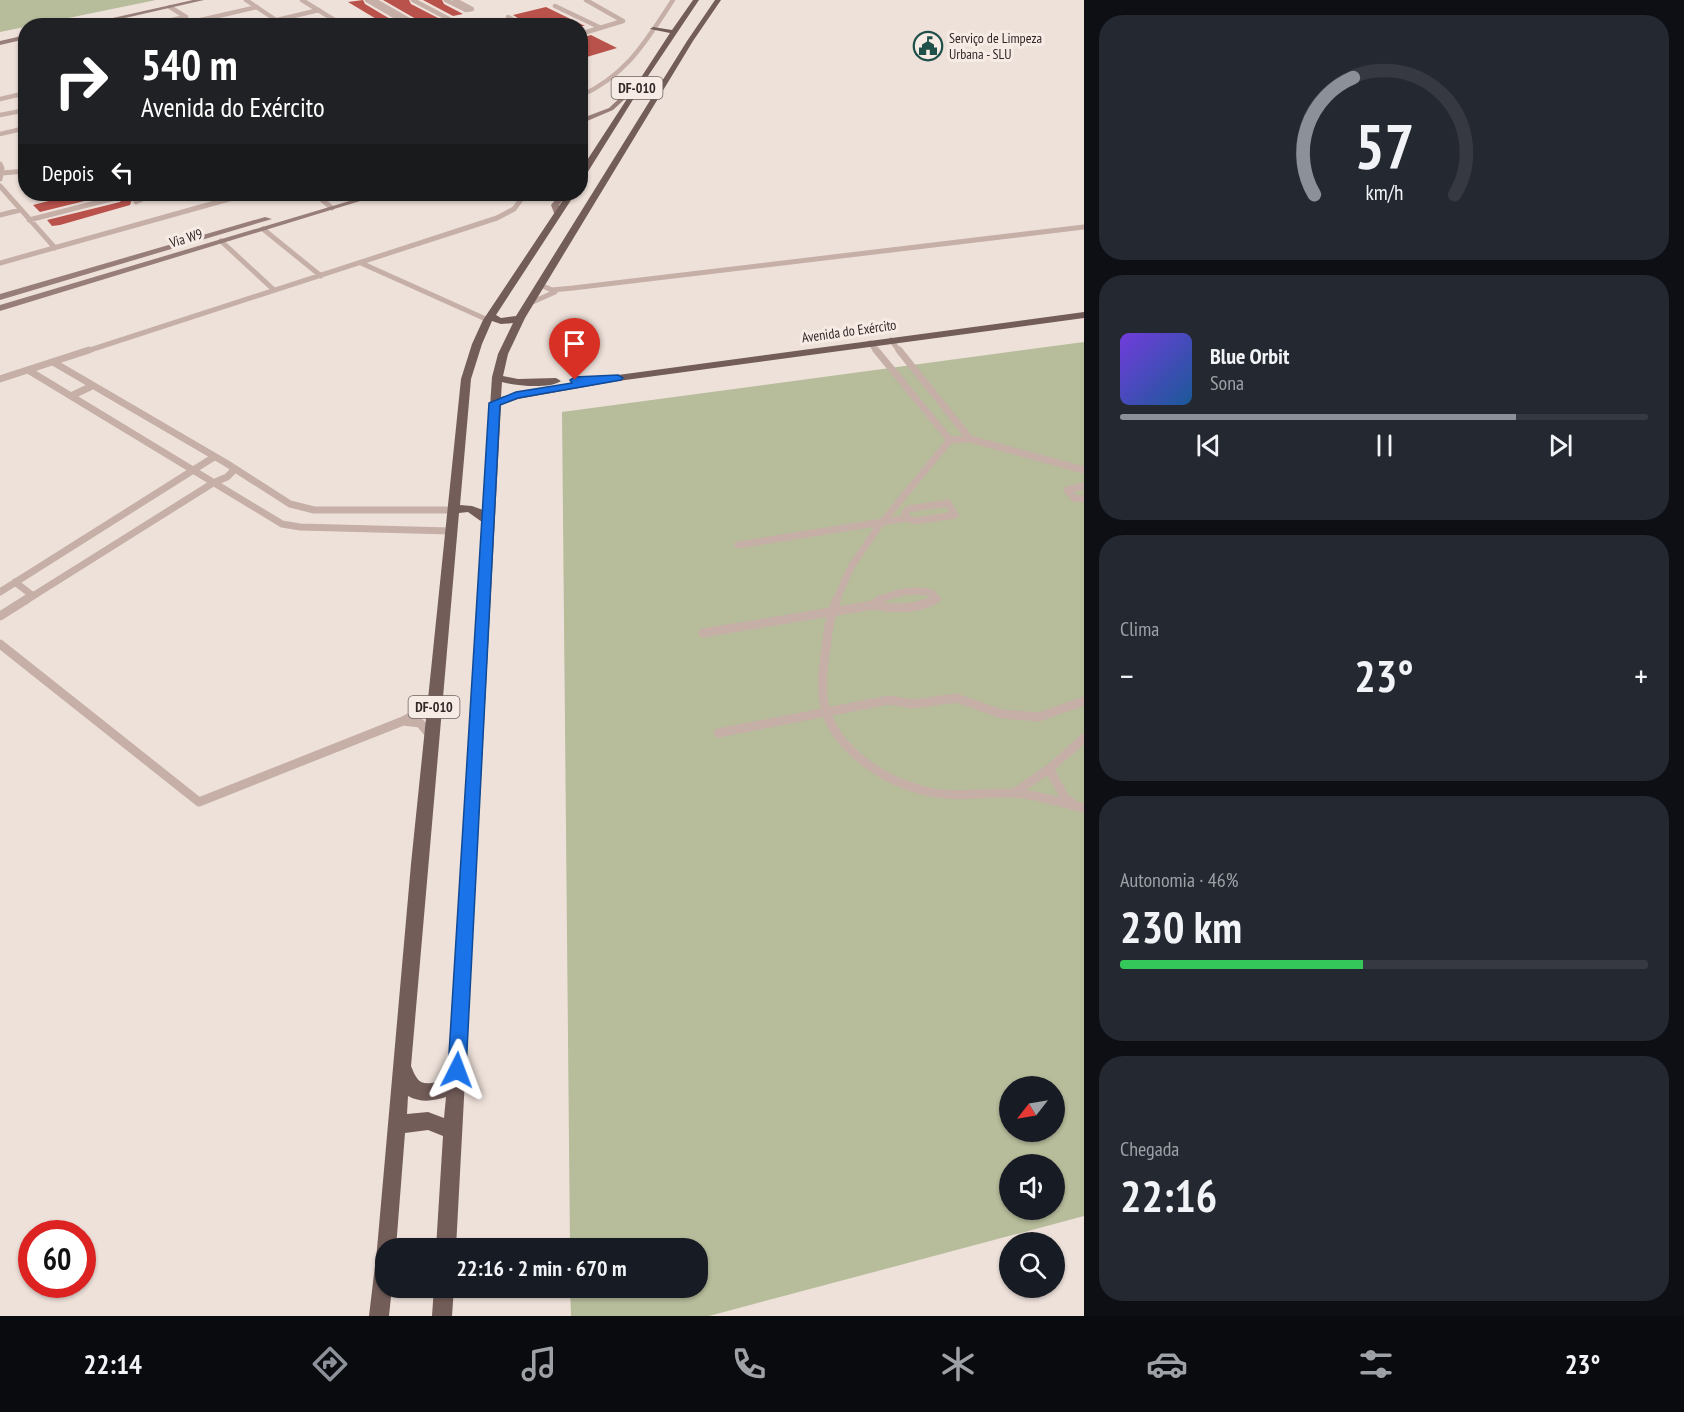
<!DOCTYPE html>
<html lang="pt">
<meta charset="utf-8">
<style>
body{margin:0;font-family:"PT Sans Narrow",sans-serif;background:#242831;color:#f1f3f6;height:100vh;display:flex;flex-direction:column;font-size:22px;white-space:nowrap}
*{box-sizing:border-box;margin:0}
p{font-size:20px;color:#9ea1a6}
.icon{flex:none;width:33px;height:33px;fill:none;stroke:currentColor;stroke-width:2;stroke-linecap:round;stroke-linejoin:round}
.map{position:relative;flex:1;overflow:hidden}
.side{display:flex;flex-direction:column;gap:15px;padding:15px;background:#0d0f14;width:600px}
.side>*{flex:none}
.top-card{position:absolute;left:18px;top:18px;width:570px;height:183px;border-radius:24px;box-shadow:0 2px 4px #0004;background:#202124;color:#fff;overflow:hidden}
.needle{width:39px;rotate:239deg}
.buttons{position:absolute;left:999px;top:1076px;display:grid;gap:12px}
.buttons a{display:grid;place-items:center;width:66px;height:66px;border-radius:50%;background:#171b24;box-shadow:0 2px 4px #0004;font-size:30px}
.speed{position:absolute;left:18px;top:1220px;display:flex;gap:12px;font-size:30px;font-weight:700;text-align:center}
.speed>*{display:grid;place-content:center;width:78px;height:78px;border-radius:50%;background:#171b24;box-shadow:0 2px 4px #0004;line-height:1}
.speed .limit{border:9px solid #d22;background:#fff;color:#111}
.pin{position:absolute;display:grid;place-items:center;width:51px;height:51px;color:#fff;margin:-62px -26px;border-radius:50% 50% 50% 0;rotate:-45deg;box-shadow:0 0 6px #0007}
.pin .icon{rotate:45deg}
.me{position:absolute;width:66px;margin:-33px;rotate:3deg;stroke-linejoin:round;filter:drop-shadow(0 0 4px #0008)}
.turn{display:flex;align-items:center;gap:21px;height:126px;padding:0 24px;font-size:27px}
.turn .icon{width:78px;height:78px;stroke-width:2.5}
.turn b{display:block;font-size:42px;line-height:51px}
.then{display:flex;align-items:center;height:57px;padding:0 24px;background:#0003;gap:12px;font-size:22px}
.big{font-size:45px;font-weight:700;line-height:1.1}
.side .tile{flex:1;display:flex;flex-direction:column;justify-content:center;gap:9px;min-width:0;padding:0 21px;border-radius:24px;background:#242831}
.side .dial{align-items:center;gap:0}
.dial svg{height:156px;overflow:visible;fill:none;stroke:#363941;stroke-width:7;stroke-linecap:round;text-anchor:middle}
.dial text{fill:#f1f3f6;stroke:none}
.song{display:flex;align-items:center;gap:18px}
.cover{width:72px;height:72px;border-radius:9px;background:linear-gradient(135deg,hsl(260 70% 55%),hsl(210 70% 35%))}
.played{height:6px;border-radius:3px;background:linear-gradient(90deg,#8c9099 75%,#363941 75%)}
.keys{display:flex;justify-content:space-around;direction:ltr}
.heat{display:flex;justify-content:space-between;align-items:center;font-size:33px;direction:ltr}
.charge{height:9px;border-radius:4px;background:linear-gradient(90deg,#34c759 46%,#363941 0)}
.trip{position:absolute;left:375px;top:1238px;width:333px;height:60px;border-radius:24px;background:#171b24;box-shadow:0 2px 4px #0004;font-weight:700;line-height:60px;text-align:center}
.dock{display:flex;height:96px;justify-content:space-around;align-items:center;background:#090b0e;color:#9ea1a6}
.dock .icon{width:42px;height:42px}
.dock .selected{color:#8c9099}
.dock b{font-size:27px;color:#f1f3f6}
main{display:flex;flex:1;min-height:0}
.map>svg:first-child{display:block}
.green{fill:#b7bc9b;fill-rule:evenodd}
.building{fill:#ba524c}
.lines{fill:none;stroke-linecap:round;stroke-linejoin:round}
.street-far3{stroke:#c5afa7;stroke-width:4.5}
.street-far2{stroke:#c5afa7;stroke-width:5}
.street-far1{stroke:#c5afa7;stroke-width:7}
.street{stroke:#c5afa7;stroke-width:9}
.secondary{fill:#987e79;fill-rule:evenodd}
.primary{fill:#735d59;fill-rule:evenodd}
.route{fill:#1a73e8;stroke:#114b97;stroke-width:1.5}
.labels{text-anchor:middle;stroke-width:6;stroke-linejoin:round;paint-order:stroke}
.far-poi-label{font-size:14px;fill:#322827;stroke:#f7ebe5;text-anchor:start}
.shield{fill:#f7ebe5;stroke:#6d6260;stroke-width:1.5}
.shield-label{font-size:14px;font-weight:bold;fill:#322827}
.far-street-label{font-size:14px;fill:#322827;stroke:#f7ebe5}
</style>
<main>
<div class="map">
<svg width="1084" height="1316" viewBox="0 0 1084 1316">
<rect width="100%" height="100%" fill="#eee1da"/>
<path class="green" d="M 0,0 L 156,0 L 0,32 Z
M 1084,342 L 1084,1216 L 709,1316 L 571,1316 L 570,1287 L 698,1287 L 698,1248 L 570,1248 L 562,412 ZM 1010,1086 L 1054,1086 L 1054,1131 L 1010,1131 ZM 1010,1164 L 1054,1164 L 1054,1209 L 1010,1209 Z"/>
<path class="building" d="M 363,0 L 365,4 L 402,26 L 388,26 L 348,2 Z
M 383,0 L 409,0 L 411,4 L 440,19 L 418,25 L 416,19 Z
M 423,0 L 442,0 L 444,4 L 463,14 L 453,16 Z
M 546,7 L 585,26 L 530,26 L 513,15 Z
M 591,35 L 617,48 L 580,59 L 580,38 Z
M 76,194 L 113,194 L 40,212 L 33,205 Z
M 126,194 L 132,199 L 130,205 L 60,225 L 52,226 L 47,220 L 120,202 Z"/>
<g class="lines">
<path class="street-far3" d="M 246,0 L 285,26
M 302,0 L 344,26
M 367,0 L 408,24 L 414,23 L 374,0
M 413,0 L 462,26
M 446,0 L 466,10 L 472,9 L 455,0
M 555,6 L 601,28
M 170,7 L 186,17
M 508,17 L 524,26
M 277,20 L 319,10
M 192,22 L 257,7
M 147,26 L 185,17
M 580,34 L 623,21 L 586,0
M 580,96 C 627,75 646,41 673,0
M 0,99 L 26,93
M 0,115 L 26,110
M 0,134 L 26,128"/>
<path class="street-far2" d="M 0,164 L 2,168 L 0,179
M 2,173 L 26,171
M 0,186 L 55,248
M 315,194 L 332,208
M 136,202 L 142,199 L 137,194
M 0,215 L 20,210
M 29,220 L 119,197 L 121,194 L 119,194
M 263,229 L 321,276
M 221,241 L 274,290
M 0,263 L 247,194
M 361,263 L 488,320
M 542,283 L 543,286 L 552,290 L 573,288 L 1084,227
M 528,304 L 555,292
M 891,340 L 900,352
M 870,343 L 877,352
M 84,352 L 497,218 L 514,209 L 525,194"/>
<path class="street-far1" d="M 876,350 L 950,440
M 899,350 L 970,439
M 53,362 L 226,463 L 290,504 L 314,510 L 453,510
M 28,370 L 282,524 L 300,527 L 450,531
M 0,379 L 89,350
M 71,396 L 92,386
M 1084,486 L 1067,490 L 1074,498 L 1084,499
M 948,503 L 955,515 L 915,521 L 907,518 L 905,513 L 908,509 Z
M 738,545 L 907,518
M 15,582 L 33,596
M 0,592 L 214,457
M 25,601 L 213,483 L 227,477 L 235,469
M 836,601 L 851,567 L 879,526 L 950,440 L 970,439 L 1084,470
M 879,601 C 895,592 914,589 932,593 L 936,599 L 933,601"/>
<path class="street" d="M 837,599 C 830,615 828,631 826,648 C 823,668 820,691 826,711 C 838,751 884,780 921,790 C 951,799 982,792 1012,793 C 1036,794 1061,803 1084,808
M 873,605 C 893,610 918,609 936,599
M 873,605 L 881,599
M 0,616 L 27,599
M 703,633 L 873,605
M 0,644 L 199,802 L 403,721 L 420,712 L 434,699
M 403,721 L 420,723 L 431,736
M 718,733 L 889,700 L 913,704 L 956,698 L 1002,714 L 1039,717 L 1084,701
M 1049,769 L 1064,796 L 1074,805
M 1014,793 L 1049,769 L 1084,738"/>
<path class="secondary" d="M 193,0 L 204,0 L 90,26 L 77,26 Z
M 26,35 L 26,39 L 0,45 L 0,41 Z
M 638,81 L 643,82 L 613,110 L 580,124 L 580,119 L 609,108 Z
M 373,194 L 383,194 L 0,311 L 0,305 Z
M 560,194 L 567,194 L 559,205 L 562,213 L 558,215 L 554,213 L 551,205 Z
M 265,217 L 272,219 L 0,300 L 0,294 Z"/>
<path class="primary" d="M 693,0 L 699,0 L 644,82 L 584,178 L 580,180 L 580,171 L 670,33 L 650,29 L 653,27 L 672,30 Z
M 715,0 L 721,0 L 693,41 L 525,318 L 508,354 L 503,376 L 518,379 L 556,378 L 561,381 C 550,389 516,386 502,382 L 501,397 L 516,393 L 618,375 L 1084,312 L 1084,318 L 618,381 L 518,399 L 501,405 L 456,1248 L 436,1248 L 443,1136 L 428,1130 L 405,1133 L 396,1248 L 386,1248 L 386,1287 L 392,1287 L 389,1316 L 369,1316 L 377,1249 L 411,864 L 461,379 L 472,344 L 483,320 L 567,194 L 575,194 L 496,315 L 501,318 L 516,316 L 687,41 ZM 492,321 L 501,324 L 513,323 L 498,354 L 492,377 L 483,510 L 472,506 L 460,505 L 471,379 L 482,344 ZM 468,512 L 482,522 L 448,1068 L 437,1082 C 420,1086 417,1081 411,1066 L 459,513 ZM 408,1096 C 421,1103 433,1101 446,1097 L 444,1118 L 428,1112 L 407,1114 Z
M 434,1287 L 454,1287 L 452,1316 L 432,1316 Z"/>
</g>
<path class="route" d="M 618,375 L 623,378 L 621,380 L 518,398 L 500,405 L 466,1070 L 464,1077 L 457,1079 L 451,1077 L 448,1070 L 489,403 L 516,392 L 572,383 L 570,380 L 575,377 Z"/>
<defs>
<g id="civic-ring" transform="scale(1.5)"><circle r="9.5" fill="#f7ebe5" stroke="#20504a" stroke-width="1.5"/><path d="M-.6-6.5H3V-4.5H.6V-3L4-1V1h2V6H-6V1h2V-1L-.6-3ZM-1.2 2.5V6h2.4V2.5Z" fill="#20504a"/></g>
</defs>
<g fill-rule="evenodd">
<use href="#civic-ring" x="928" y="46"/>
</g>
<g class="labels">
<g class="far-poi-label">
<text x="949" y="43">Serviço de Limpeza<tspan x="949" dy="16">Urbana - SLU</tspan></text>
</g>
<g class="shield">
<rect x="611.5" y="77" width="51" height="22" rx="4.5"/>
<rect x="408.5" y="696" width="51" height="22" rx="4.5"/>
</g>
<g class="shield-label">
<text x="637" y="93">DF-010</text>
<text x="434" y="712">DF-010</text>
</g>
<g class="far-street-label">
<text transform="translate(186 238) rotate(-17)" y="5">Via W9</text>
<text transform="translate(849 331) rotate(-8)" y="5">Avenida do Exército</text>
</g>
</g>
</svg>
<div class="buttons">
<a><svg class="needle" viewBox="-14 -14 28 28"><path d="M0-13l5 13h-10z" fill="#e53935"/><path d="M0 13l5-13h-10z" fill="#9ea1a6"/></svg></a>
<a><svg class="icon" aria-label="sound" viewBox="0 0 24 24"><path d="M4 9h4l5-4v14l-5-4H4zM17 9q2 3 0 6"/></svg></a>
<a><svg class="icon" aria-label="search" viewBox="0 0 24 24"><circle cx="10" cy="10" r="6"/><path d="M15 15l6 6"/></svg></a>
</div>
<div class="speed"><div class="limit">60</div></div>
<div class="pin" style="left:575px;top:380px;background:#d93025"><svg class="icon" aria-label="arrive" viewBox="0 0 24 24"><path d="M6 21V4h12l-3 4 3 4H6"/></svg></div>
<svg class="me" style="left:457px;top:1070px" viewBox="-20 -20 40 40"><path d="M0-17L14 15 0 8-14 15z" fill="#1a73e8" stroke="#fff" stroke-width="4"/></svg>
<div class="trip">22:16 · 2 min · 670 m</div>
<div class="top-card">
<div class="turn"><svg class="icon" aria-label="right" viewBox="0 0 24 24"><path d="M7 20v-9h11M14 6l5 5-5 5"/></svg><div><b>540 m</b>Avenida do Exército</div></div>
<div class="then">Depois<svg class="icon" aria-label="left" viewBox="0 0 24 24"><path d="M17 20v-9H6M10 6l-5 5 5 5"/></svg></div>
</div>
</div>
<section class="side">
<div class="tile dial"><svg viewBox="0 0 100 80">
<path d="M14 69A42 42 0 1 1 86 69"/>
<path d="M14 69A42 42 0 0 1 34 9" stroke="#8c9099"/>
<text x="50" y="56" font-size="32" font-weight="700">57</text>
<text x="50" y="72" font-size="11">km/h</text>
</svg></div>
<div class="tile">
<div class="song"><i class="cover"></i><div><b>Blue Orbit</b><p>Sona</p></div></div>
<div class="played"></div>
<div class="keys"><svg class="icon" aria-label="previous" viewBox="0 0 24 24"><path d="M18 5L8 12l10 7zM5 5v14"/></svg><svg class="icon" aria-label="pause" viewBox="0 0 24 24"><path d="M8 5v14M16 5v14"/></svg><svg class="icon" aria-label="next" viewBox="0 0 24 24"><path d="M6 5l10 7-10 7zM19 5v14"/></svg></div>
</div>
<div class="tile"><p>Clima</p>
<div class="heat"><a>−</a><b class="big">23°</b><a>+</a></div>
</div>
<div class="tile"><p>Autonomia · 46%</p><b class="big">230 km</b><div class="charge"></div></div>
<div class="tile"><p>Chegada</p><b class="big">22:16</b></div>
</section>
</main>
<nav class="dock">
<b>22:14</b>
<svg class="icon selected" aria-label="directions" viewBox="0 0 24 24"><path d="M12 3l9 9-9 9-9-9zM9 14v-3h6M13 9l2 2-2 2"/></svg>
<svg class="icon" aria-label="music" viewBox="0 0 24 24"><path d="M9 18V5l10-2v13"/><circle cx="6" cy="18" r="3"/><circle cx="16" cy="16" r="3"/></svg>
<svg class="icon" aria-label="phone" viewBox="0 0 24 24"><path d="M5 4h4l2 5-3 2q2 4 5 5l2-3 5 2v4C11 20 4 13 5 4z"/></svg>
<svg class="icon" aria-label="climate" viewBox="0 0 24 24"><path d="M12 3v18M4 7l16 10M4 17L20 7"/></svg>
<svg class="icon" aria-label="car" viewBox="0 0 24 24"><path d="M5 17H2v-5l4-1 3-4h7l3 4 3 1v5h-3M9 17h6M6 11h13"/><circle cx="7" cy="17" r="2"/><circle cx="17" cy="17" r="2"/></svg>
<svg class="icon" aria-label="filters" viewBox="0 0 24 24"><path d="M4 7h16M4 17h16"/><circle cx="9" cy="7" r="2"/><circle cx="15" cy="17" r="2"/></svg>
<b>23°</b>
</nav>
